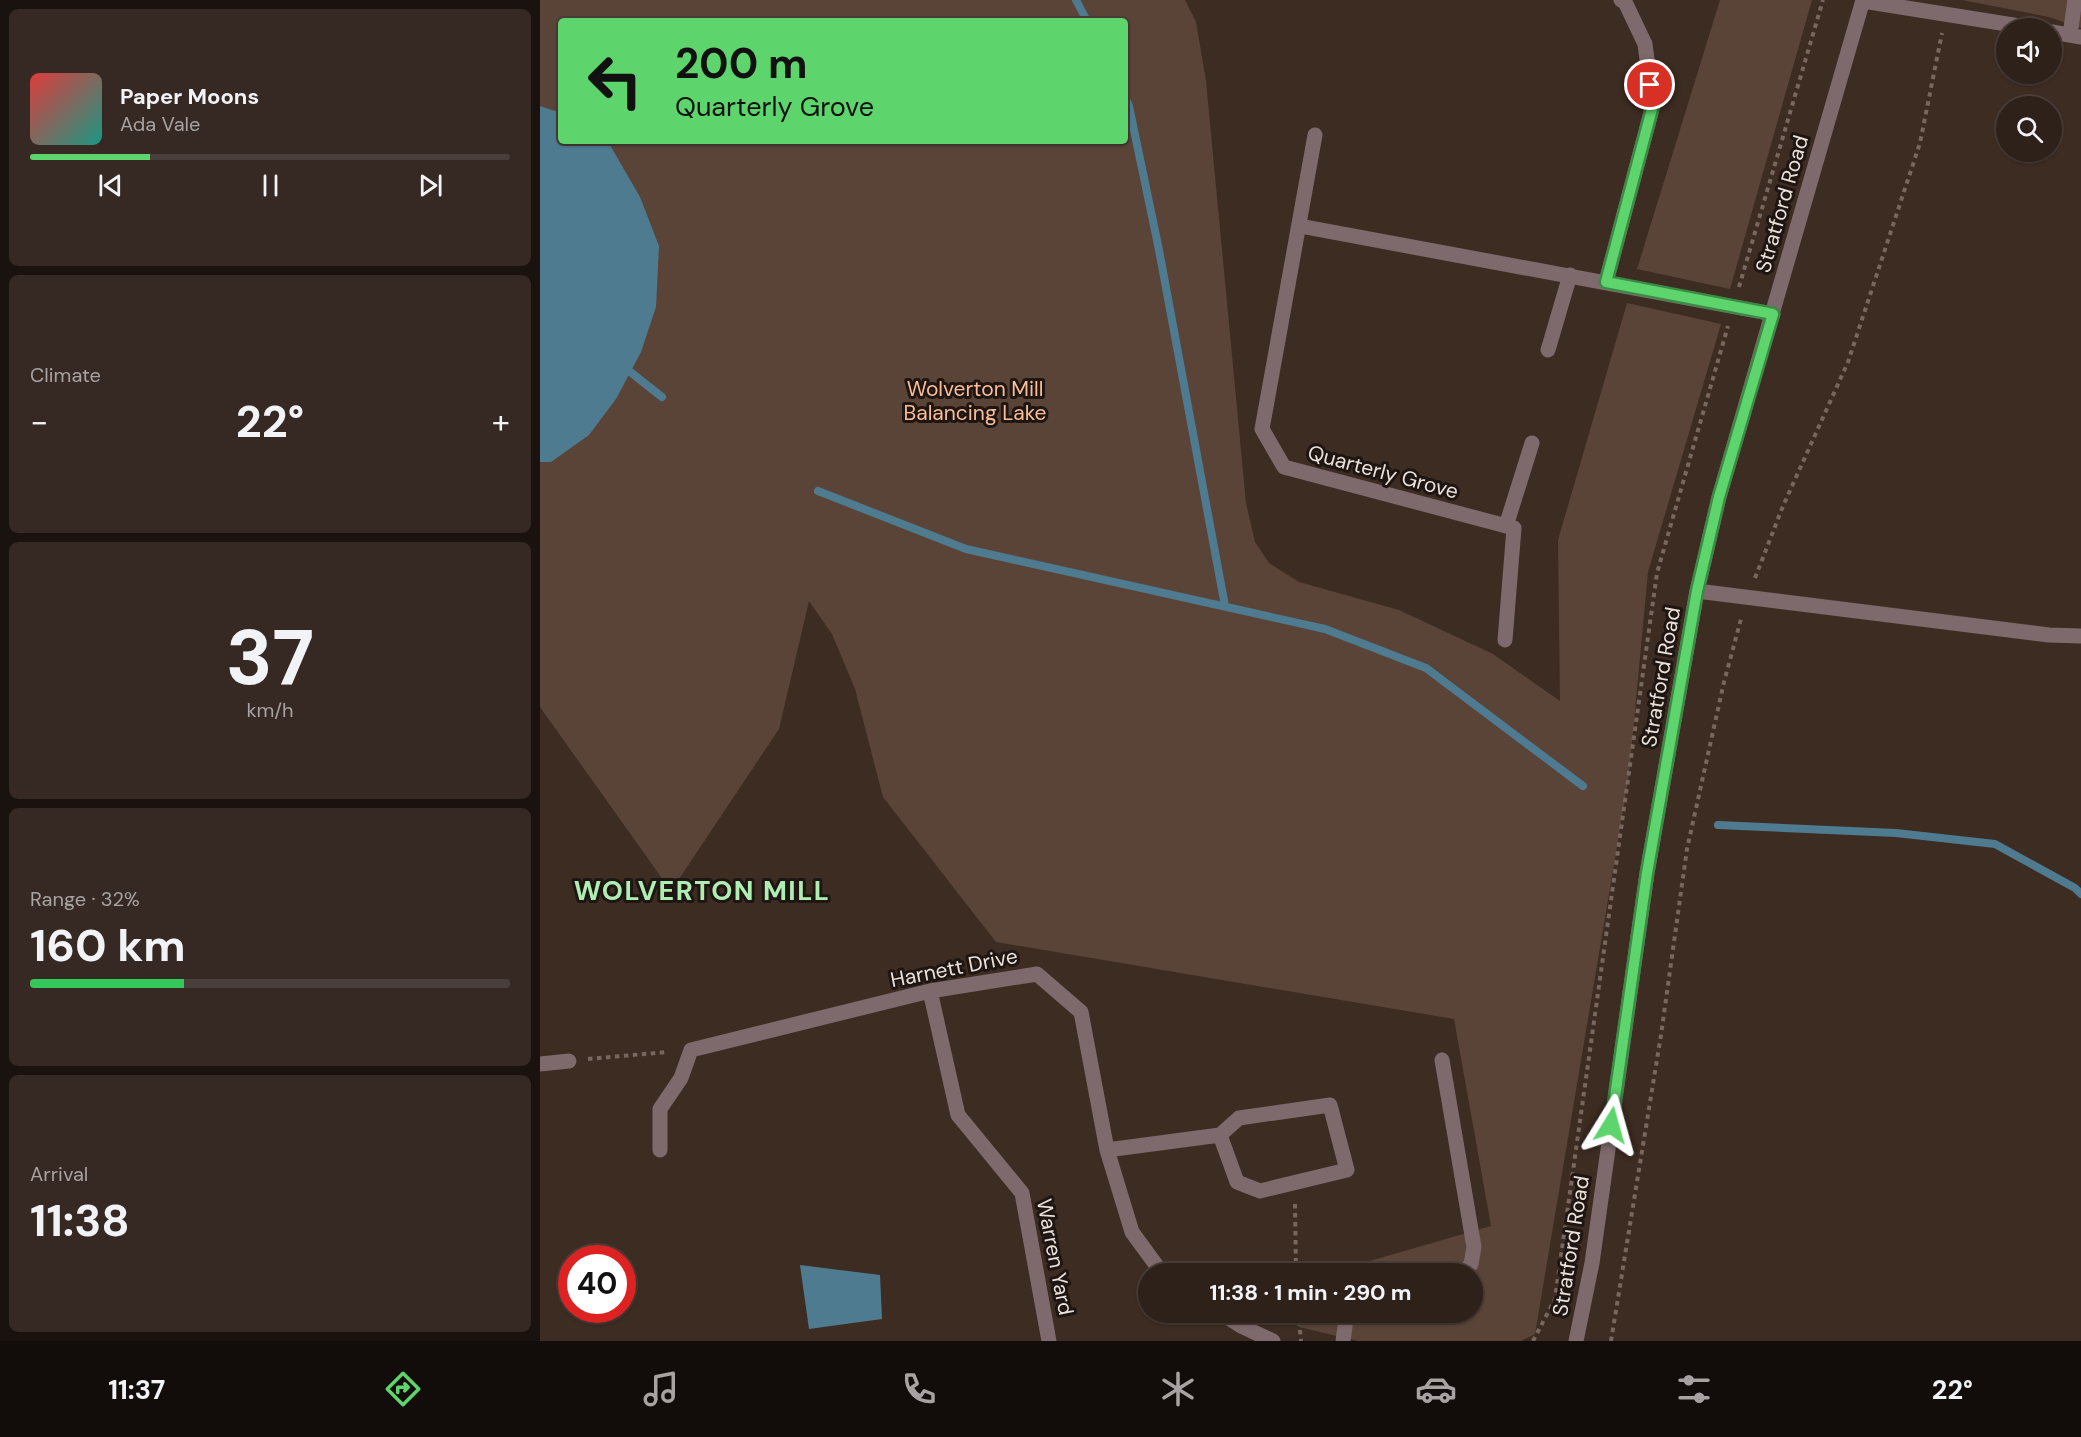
<!DOCTYPE html>
<meta charset="utf-8">
<style>
body{margin:0;font-family:"DM Sans",sans-serif;background:#362923;color:#f1f3f6;height:100vh;display:flex;flex-direction:column;font-size:22px;white-space:nowrap}
*{box-sizing:border-box;margin:0}
p{font-size:20px;color:#a7a3a2}
.icon{flex:none;width:33px;height:33px;fill:none;stroke:currentColor;stroke-width:2;stroke-linecap:round;stroke-linejoin:round}
.map{position:relative;flex:1;overflow:hidden}
.side{display:flex;flex-direction:column;gap:9px;padding:9px;background:#19120e;width:540px}
.side>*{flex:none}
.top-card{position:absolute;left:18px;top:18px;width:570px;height:126px;border-radius:6px;box-shadow:0 2px 4px #0004,0 0 0 2px #493e39;background:#5dd56c;color:#111;overflow:hidden}
.tools{position:absolute;left:1456px;top:18px;display:grid;gap:12px}
.tools a{display:grid;place-items:center;width:66px;height:66px;border-radius:50%;background:#2e211a;box-shadow:0 2px 4px #0004,0 0 0 2px #493e39;font-size:30px}
.speed{position:absolute;left:18px;top:1245px;display:flex;gap:12px;font-size:30px;font-weight:700;text-align:center}
.speed>*{display:grid;place-content:center;width:78px;height:78px;border-radius:50%;background:#2e211a;box-shadow:0 2px 4px #0004,0 0 0 2px #493e39;line-height:1}
.speed .limit{border:9px solid #d22;background:#fff;color:#111}
.pin{position:absolute;display:grid;place-items:center;width:51px;height:51px;color:#fff;margin:-26px;border:3px solid #fff;border-radius:50%;box-shadow:0 2px 6px #0007}
.me{position:absolute;width:66px;margin:-33px;rotate:8deg;stroke-linejoin:round;filter:drop-shadow(0 0 4px #0008)}
.turn{display:flex;align-items:center;gap:21px;height:126px;padding:0 18px;font-size:27px}
.turn .icon{width:78px;height:78px;stroke-width:2.5}
.turn b{display:block;font-size:42px;line-height:51px}
.big{font-size:45px;font-weight:700;line-height:1.1}
.side .tile{flex:1;display:flex;flex-direction:column;justify-content:center;gap:9px;min-width:0;padding:0 21px;border-radius:9px;background:#362923}
.side .dial{align-items:center;gap:0}
.dial b{font-size:78px;line-height:1}
.song{display:flex;align-items:center;gap:18px}
.cover{width:72px;height:72px;border-radius:9px;background:linear-gradient(135deg,hsl(0 70% 55%),hsl(170 70% 35%))}
.played{height:6px;border-radius:3px;background:linear-gradient(90deg,#5dd56c 25%,#493e39 25%)}
.keys{display:flex;justify-content:space-around;direction:ltr}
.heat{display:flex;justify-content:space-between;align-items:center;font-size:33px;direction:ltr}
.charge{height:9px;border-radius:4px;background:linear-gradient(90deg,#34c759 32%,#493e39 0)}
.trip{position:absolute;left:598px;top:1263px;width:345px;height:60px;border-radius:30px;background:#2e211a;box-shadow:0 2px 4px #0004,0 0 0 2px #493e39;font-weight:700;line-height:60px;text-align:center}
.tabs{display:flex;height:96px;justify-content:space-around;align-items:center;background:#120d0a;color:#a7a3a2}
.tabs .icon{width:42px;height:42px}
.tabs .selected{color:#5dd56c}
.tabs b{font-size:27px;color:#f1f3f6}
main{display:flex;flex:1;min-height:0}
.map>svg:first-child{display:block}
.green{fill:#5a4437;fill-rule:evenodd}
.water{fill:#4f7b91}
.lines{fill:none;stroke-linecap:round;stroke-linejoin:round}
.stream{stroke:#4f7b91;stroke-width:8}
.path{stroke:#77675e;stroke-width:4;stroke-dasharray:4.5 4.5;stroke-linecap:butt}
.minor{stroke:#7e6a6d;stroke-width:15}
.route-casing{stroke:#3c8a46;stroke-width:15}
.route{stroke:#5dd56c;stroke-width:10}
.labels{text-anchor:middle;stroke-width:6;stroke-linejoin:round;paint-order:stroke}
.street-label{font-size:21px;fill:#ece0da;stroke:#1e1612}
.park-label{font-size:21px;fill:#fbbc96;stroke:#1e1612}
.district-label{font-size:27px;font-weight:bold;letter-spacing:1.5px;fill:#b0edb3;stroke:#1e1612}
</style>
<main>
<section class="side">
<div class="tile">
<div class="song"><i class="cover"></i><div><b>Paper Moons</b><p>Ada Vale</p></div></div>
<div class="played"></div>
<div class="keys"><svg class="icon" aria-label="previous" viewBox="0 0 24 24"><path d="M18 5L8 12l10 7zM5 5v14"/></svg><svg class="icon" aria-label="pause" viewBox="0 0 24 24"><path d="M8 5v14M16 5v14"/></svg><svg class="icon" aria-label="next" viewBox="0 0 24 24"><path d="M6 5l10 7-10 7zM19 5v14"/></svg></div>
</div>
<div class="tile"><p>Climate</p>
<div class="heat"><a>−</a><b class="big">22°</b><a>+</a></div>
</div>
<div class="tile dial"><b>37</b><p>km/h</p></div>
<div class="tile"><p>Range · 32%</p><b class="big">160 km</b><div class="charge"></div></div>
<div class="tile"><p>Arrival</p><b class="big">11:38</b></div>
</section>
<div class="map">
<svg width="1541" height="1341" viewBox="0 0 1541 1341">
<rect width="100%" height="100%" fill="#3d2c22"/>
<path class="green" d="M 0,0 L 645,0 L 656,22 L 666,81 L 706,503 L 715,542 L 729,563 L 759,582 L 859,610 L 953,654 L 1020,701 L 1018,540 L 1087,303 L 1181,324 L 1108,572 L 1089,775 L 995,1334 L 981,1341 L 818,1341 L 759,1327 L 758,1313 L 933,1312 L 933,1274 L 788,1273 L 951,1226 L 914,1019 L 456,942 L 343,797 L 315,689 L 292,634 L 269,601 L 239,729 L 131,891 L 0,707 ZM 21,21 L 585,21 L 585,141 L 21,141 Z
M 1180,0 L 1272,0 L 1190,289 L 1097,269 Z
M 1422,0 L 1541,0 L 1541,28 L 1509,17 Z"/>
<path class="water" d="M 0,106 L 21,113 L 21,141 L 65,141 L 70,145 L 100,197 L 119,246 L 116,307 L 101,352 L 76,399 L 49,435 L 11,462 L 0,462 Z
M 260,1265 L 340,1275 L 342,1319 L 269,1329 Z"/>
<g class="lines">
<path class="stream" d="M 536,0 L 547,21
M 585,97 L 589,106 L 619,250 L 685,606
M 84,367 L 122,397
M 278,491 L 426,549 L 785,629 L 886,668 L 1043,786
M 1178,825 L 1356,833 L 1455,844 L 1535,888 L 1541,894"/>
<path class="path" d="M 1199,287 L 1283,0
M 1215,578 L 1243,506 L 1308,362 L 1380,143 L 1402,33
M 48,1059 L 127,1052
M 755,1204 L 756,1274
M 758,1312 L 761,1341
M 993,1341 L 1015,1299 L 1117,573 L 1188,326
M 1071,1341 L 1121,1035 L 1147,849 L 1184,682 L 1201,619"/>
<path class="minor" d="M 1323,1 L 1492,28
M 1512,32 L 1541,37
M 1530,35 L 1535,0
M 775,135 L 722,429 L 744,467 L 974,528 L 965,640
M 760,226 L 1233,314
M 1066,282 L 1113,105 L 1105,44 L 1085,2 L 1081,0
M 1008,350 L 1030,275
M 966,526 L 992,443
M 1157,591 L 1509,635 L 1541,636
M 390,991 L 418,1115 L 482,1193 L 509,1341
M 902,1060 L 934,1247 L 931,1264 L 922,1274
M 0,1064 L 29,1061
M 120,1150 L 120,1109 L 141,1078 L 151,1050 L 390,991 L 497,974 L 541,1012 L 567,1150 L 592,1232 L 619,1269 L 625,1274
M 567,1150 L 680,1135 L 699,1118 L 790,1105 L 807,1170 L 720,1191 L 697,1182 L 680,1135
M 679,1312 L 701,1326 L 733,1341
M 803,1341 L 806,1319 L 813,1312
M 1036,1341 L 1052,1263 L 1107,873 L 1157,591 L 1179,497 L 1323,0"/>
</g>
<g class="lines">
<g class="route-casing">
<path id="route" d="M 1071,1125 L 1107,873 L 1157,591 L 1179,497 L 1233,314 L 1066,282 L 1113,105 L 1110,85"/>
</g>
<use href="#route" class="route"/>
</g>
<g class="labels">
<g class="street-label">
<text transform="translate(1242 204) rotate(-74)" y="7">Stratford Road</text>
<text transform="translate(843 472) rotate(15)" y="7">Quarterly Grove</text>
<text transform="translate(1121 677) rotate(-80)" y="7">Stratford Road</text>
<text transform="translate(414 968) rotate(-11)" y="7">Harnett Drive</text>
<text transform="translate(1031 1246) rotate(-81)" y="7">Stratford Road</text>
<text transform="translate(515 1257) rotate(79)" y="7">Warren Yard</text>
</g>
<g class="park-label">
<text x="435" y="396">Wolverton Mill<tspan x="435" dy="24">Balancing Lake</tspan></text>
</g>
<g class="district-label">
<text x="162" y="900">WOLVERTON MILL</text>
</g>
</g>
</svg>
<div class="tools">
<a><svg class="icon" aria-label="sound" viewBox="0 0 24 24"><path d="M4 9h4l5-4v14l-5-4H4zM17 9q2 3 0 6"/></svg></a>
<a><svg class="icon" aria-label="search" viewBox="0 0 24 24"><circle cx="10" cy="10" r="6"/><path d="M15 15l6 6"/></svg></a>
</div>
<div class="speed"><div class="limit">40</div></div>
<div class="pin" style="left:1110px;top:85px;background:#d93025"><svg class="icon" aria-label="arrive" viewBox="0 0 24 24"><path d="M6 21V4h12l-3 4 3 4H6"/></svg></div>
<svg class="me" style="left:1071px;top:1125px" viewBox="-20 -20 40 40"><path d="M0-17L14 15 0 8-14 15z" fill="#5dd56c" stroke="#fff" stroke-width="4"/></svg>
<div class="trip">11:38 · 1 min · 290 m</div>
<div class="top-card">
<div class="turn"><svg class="icon" aria-label="left" viewBox="0 0 24 24"><path d="M17 20v-9H6M10 6l-5 5 5 5"/></svg><div><b>200 m</b>Quarterly Grove</div></div>
</div>
</div>
</main>
<nav class="tabs">
<b>11:37</b>
<svg class="icon selected" aria-label="directions" viewBox="0 0 24 24"><path d="M12 3l9 9-9 9-9-9zM9 14v-3h6M13 9l2 2-2 2"/></svg>
<svg class="icon" aria-label="music" viewBox="0 0 24 24"><path d="M9 18V5l10-2v13"/><circle cx="6" cy="18" r="3"/><circle cx="16" cy="16" r="3"/></svg>
<svg class="icon" aria-label="phone" viewBox="0 0 24 24"><path d="M5 4h4l2 5-3 2q2 4 5 5l2-3 5 2v4C11 20 4 13 5 4z"/></svg>
<svg class="icon" aria-label="climate" viewBox="0 0 24 24"><path d="M12 3v18M4 7l16 10M4 17L20 7"/></svg>
<svg class="icon" aria-label="car" viewBox="0 0 24 24"><path d="M5 17H2v-5l4-1 3-4h7l3 4 3 1v5h-3M9 17h6M6 11h13"/><circle cx="7" cy="17" r="2"/><circle cx="17" cy="17" r="2"/></svg>
<svg class="icon" aria-label="filters" viewBox="0 0 24 24"><path d="M4 7h16M4 17h16"/><circle cx="9" cy="7" r="2"/><circle cx="15" cy="17" r="2"/></svg>
<b>22°</b>
</nav>
